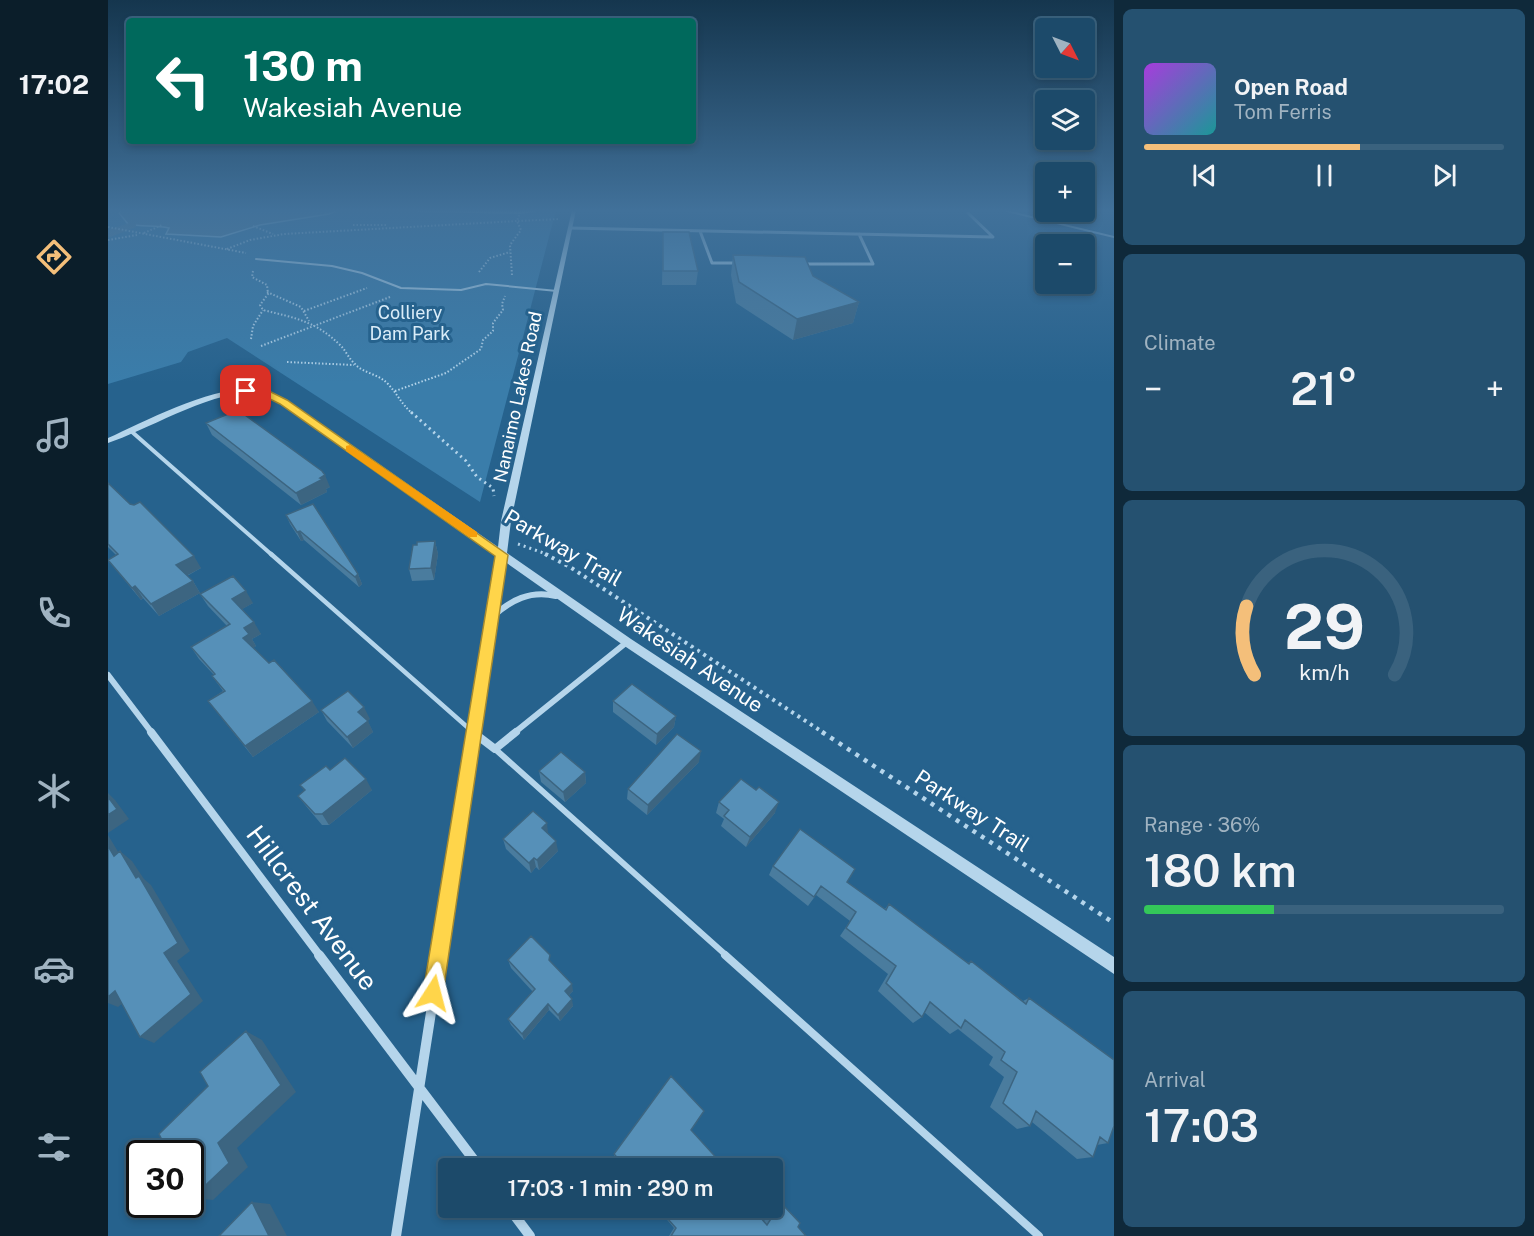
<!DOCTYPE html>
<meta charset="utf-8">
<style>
body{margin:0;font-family:"Public Sans",sans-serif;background:#255170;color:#f1f3f6;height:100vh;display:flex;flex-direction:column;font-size:22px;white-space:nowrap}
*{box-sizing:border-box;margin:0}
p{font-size:20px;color:#a0b3c1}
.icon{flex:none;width:33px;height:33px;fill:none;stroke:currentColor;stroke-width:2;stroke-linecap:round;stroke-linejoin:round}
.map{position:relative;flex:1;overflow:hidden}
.drawer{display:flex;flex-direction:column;gap:9px;padding:9px;background:#0f293a;width:420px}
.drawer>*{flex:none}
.hud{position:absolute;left:18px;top:18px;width:570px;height:126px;border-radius:6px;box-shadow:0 3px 9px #0003,0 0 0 2px #3a627e;background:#00695c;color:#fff;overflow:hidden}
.needle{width:39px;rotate:132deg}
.controls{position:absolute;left:927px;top:18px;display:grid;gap:12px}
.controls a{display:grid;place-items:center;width:60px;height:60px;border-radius:6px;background:#1c4a6a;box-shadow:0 3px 9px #0003,0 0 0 2px #3a627e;font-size:30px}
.speed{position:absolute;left:18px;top:1140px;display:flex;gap:12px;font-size:30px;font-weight:700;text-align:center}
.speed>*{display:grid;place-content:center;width:78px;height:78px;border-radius:50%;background:#1c4a6a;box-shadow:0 3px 9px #0003,0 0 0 2px #3a627e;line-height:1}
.speed .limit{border:3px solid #111;border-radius:9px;background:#fff;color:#111}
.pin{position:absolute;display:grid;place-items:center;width:51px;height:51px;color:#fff;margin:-26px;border-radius:12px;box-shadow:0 3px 9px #0006}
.me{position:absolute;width:66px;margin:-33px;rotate:9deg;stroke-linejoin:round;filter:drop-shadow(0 0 4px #0008)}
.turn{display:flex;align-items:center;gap:21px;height:126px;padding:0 18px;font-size:27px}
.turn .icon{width:78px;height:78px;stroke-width:2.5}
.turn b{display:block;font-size:42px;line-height:51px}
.big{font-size:45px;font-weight:600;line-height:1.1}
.drawer .tile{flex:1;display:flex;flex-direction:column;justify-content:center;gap:9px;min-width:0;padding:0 21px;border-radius:9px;background:#255170}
.drawer .dial{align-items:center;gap:0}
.dial svg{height:156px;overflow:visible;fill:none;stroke:#3a627e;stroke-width:7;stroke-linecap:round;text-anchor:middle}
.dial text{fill:#f1f3f6;stroke:none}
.song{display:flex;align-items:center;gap:18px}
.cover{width:72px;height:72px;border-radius:9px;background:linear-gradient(135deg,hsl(280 70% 55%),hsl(180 70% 35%))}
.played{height:6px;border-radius:3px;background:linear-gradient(90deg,#f4bf7a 60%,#3a627e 60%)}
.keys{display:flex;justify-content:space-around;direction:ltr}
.heat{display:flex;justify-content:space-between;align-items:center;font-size:33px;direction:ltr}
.charge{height:9px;border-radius:4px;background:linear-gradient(90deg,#34c759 36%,#3a627e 0)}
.trip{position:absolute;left:330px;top:1158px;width:345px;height:60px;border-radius:6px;background:#1c4a6a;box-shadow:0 3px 9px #0003,0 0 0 2px #3a627e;font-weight:600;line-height:60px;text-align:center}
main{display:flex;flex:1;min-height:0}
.menu{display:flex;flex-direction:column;width:108px;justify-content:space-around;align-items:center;background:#0b1e2a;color:#a0b3c1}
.menu .icon{width:42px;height:42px}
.menu .selected{color:#f4bf7a}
.menu b{font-size:27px;color:#f1f3f6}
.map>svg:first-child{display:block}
.green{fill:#3a7daa}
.water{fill:#5a839f;stroke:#a9d2eb;stroke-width:1.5}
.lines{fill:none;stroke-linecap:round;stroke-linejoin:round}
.stream{stroke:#a9d2eb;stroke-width:4}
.canal{fill:#5a839f;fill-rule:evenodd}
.path-far3{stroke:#b5d5eb;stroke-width:2;stroke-dasharray:1.5 2;stroke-linecap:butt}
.path-far2{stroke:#b5d5eb;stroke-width:3;stroke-dasharray:2 4;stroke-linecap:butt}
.path-far1{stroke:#b5d5eb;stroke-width:4;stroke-dasharray:3 4.5;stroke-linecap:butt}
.path{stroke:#b5d5eb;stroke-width:4.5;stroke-dasharray:4 6;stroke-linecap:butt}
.service-far4{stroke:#b5d5eb;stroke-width:2}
.service-far3{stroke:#b5d5eb;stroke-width:4}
.service-far2{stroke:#b5d5eb;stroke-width:4.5}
.service-far1{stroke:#b5d5eb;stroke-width:6}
.service{stroke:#b5d5eb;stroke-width:8}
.minor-far3{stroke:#b5d5eb;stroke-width:3}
.minor-far2{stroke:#b5d5eb;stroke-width:6}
.minor-far1{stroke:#b5d5eb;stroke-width:8}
.minor{stroke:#b5d5eb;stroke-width:10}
.tertiary{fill:#b5d5eb;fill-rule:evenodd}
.wall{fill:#4a7c9e}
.shaded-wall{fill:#3c6581}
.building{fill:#5690b8;stroke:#3c6581;stroke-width:1.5}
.route{fill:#ffd54a;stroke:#a68a30;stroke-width:1.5}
.slow{fill:#f59e0b}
.labels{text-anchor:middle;stroke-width:6;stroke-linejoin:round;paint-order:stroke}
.far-park-label{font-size:18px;fill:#daecf8;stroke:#26628d}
.far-street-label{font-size:18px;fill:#fff;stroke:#26628d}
.street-label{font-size:21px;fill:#fff;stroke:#26628d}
.near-street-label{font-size:26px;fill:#fff;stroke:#26628d}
</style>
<main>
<nav class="menu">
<b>17:02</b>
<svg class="icon selected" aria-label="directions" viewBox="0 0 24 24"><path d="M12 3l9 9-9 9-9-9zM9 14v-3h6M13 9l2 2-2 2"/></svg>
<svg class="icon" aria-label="music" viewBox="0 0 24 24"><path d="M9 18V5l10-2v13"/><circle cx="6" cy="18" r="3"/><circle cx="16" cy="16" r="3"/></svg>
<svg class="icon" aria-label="phone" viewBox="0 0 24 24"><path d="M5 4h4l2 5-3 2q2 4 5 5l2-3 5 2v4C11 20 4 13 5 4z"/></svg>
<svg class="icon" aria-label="climate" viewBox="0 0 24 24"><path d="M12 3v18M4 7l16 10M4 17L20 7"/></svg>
<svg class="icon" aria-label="car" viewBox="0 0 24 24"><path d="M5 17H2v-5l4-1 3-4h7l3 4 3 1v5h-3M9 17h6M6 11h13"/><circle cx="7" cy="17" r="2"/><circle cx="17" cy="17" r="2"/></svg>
<svg class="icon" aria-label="filters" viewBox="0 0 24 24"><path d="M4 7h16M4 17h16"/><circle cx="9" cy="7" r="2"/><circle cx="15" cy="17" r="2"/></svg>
</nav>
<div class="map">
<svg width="1006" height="1236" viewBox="0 0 1006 1236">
<rect width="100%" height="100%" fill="#26628d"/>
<path class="green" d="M 0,210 L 448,210 L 372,502 L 119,338 L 80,352 L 73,362 L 0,384 Z"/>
<path class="water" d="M 15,210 L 231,210 L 221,214 L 152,225 L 113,237 L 58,234 L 61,228 C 47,225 34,227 20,224 L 11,213 Z"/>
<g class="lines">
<path class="stream" d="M 311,210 L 412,212 L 427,210"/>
<path class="canal" d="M 24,222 L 28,223 L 28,227 L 0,238 L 0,230 Z"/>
<path class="path-far3" d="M 245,225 L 279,225
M 145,226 L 165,234
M 0,227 L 138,253
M 36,233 L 54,225
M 0,240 L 29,235
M 119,249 L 142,240 L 176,234 L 409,221 L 413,210
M 145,271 L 144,277 L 159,285 L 160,294 L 152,305 L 155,310 C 187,318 208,321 233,346 C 238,351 241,359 247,364 C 255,373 270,374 279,383 C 289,393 293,404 305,414
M 371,272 L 382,258 L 402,252
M 404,275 L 402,245 L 413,230 L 409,221 L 452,219
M 159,292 L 193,307 L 201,321
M 196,311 L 259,288
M 143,339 L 145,326 L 155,310
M 153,346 L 282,297
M 179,362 L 246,365
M 287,391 L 338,373 L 373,349 L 375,340 L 385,331 L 385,323 L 395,310 L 394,304 L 397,296"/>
<path class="path-far2" d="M 303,412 L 358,461 L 369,477 L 385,488 L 386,496
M 410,544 L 441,555"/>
<path class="path-far1" d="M 437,554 L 462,567 L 716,733"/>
<path class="path" d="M 714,732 L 1006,923"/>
<path class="service-far4" d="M 895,210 L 1006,237
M 148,259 L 224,266 L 254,273 L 293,288 L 353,290 L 378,284 L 449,291"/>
<path class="service-far3" d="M 23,431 L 164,555"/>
<path class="service-far2" d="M 163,554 L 366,733"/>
<path class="service-far1" d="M 387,749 L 619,956"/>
<path class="service" d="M 617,955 L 931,1236"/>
<path class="minor-far3" d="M 462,228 L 885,237 L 860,213
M 592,231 L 604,263 L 632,263
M 694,264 L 765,264 L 751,234"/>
<path class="minor-far2" d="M 384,617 C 403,600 422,590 448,596
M 0,675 L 44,733
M 366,733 L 394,555
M 406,733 L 519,642"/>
<path class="minor-far1" d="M 43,732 L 212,956
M 366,733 L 387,749 L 408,732
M 332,956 L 366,732"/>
<path class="minor" d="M 211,955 L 372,1168
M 401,1208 L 422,1236
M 288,1236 L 332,955"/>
<path class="tertiary" d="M 464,210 L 468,210 L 403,521 L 399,553 L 523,639 L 1006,957 L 1006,974 L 515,645 L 173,404 C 168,401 163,397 157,395 C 117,382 39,431 0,443 L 0,438 C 40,420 114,380 158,390 C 165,392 172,397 179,400 L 390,547 L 393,521 Z"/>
</g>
<path class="wall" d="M 555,232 L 590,271 L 588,285 L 554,285 Z
M 625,255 L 705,276 L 751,302 L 745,323 L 685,340 L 628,303 L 623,275 Z
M 98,423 L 222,487 L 218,489 L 219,492 L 193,505 L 104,435 Z
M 0,483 L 22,504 L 93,568 L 79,576 L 85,581 L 92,593 L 51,616 L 35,598 L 33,600 L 9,571 L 0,560 L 8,555 L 0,547 Z
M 178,515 L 250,574 L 254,584 L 251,587 L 196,540 L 193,541 L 182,524 Z
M 327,541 L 330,554 L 326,580 L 304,581 L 301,569 Z
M 92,594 L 145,603 L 134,609 L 153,634 L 144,639 L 148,646 L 145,648 L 211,712 L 145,757 L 100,701 L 115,691 L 104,676 L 106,675 L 91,659 L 83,647 L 119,626 L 100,606 Z
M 505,701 L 568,716 L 566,727 L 548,745 L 505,712 Z
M 213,710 L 262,719 L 259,720 L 265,732 L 245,748 L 219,721 Z
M 591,762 L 539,815 L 519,799 L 520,789 Z
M 222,770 L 264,790 L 221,825 L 214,825 L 198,806 L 190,796 L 197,791 L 192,785 Z
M 431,771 L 477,772 L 478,783 L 457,802 L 433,782 Z
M 611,802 L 667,813 L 638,847 L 613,826 L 616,819 L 608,813 Z
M 440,834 L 450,851 L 431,870 L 428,867 L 423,873 L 398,849 L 395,839 Z
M 665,866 L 739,882 L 777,909 L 781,904 L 860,963 L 863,961 L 915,1001 L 921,998 L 1000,1143 L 989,1145 L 985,1157 L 969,1159 L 924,1122 L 922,1126 L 909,1129 L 882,1107 L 896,1077 L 881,1065 L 885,1057 L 850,1029 L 842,1034 L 816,1012 L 814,1017 L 805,1023 L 770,991 L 780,974 L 732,936 L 742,921 L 708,895 L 700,906 L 661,875 Z
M 400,960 L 443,962 L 465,991 L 461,995 L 465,1006 L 452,1021 L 441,1010 L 416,1040 L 403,1025 L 400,1019 L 425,992 L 403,968 Z
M 583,1130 L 613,1168 L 538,1168 L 532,1161 L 527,1168 L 516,1168 L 506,1157 L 506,1154 Z
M 673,1203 L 690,1227 L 698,1236 L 561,1236 L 566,1228 L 550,1209 L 551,1208 L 644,1208 L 656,1221 L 667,1204 Z"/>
<path class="shaded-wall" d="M 751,302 L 745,323 L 685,340 L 689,319 Z
M 217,475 L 222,487 L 218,489 L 219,492 L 193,505 L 188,493 Z
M 192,531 L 196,540 L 193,541 L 189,532 Z
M 327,541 L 330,554 L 326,580 L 323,568 Z
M 86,556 L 93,568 L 76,577 L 68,565 Z
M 250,574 L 254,584 L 251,587 L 247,577 Z
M 85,581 L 92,593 L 51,616 L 43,604 Z
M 27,586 L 35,598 L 33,600 L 24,588 Z
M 138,591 L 145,603 L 131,611 L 124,599 Z
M 146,622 L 153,634 L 144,639 L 148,646 L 143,650 L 135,638 L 136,628 Z
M 204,701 L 211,712 L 145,757 L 137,746 Z
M 256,707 L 262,719 L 256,723 L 250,712 Z
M 568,716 L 566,727 L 548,745 L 549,734 Z
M 260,721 L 265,732 L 245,748 L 239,737 Z
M 593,751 L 591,762 L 539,815 L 540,805 Z
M 477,772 L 478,783 L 457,802 L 455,792 Z
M 258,779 L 264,790 L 221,825 L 214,814 Z
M 0,793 L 7,800 L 21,819 L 0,833 Z
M 671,802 L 667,813 L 638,847 L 642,837 Z
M 439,823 L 440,833 L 434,828 Z
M 0,835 L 18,865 L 6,856 L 0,846 Z
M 448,841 L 450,851 L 431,870 L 429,860 Z
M 12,851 L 24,861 L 36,879 L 43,885 L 82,951 L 69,961 L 95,1001 L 46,1043 L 32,1037 L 56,953 L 28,878 Z
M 426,858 L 428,867 L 423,873 L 421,863 Z
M 464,984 L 465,991 L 458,998 L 457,991 Z
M 7,991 L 21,998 L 10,1007 L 0,1003 L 0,997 Z
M 464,999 L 465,1006 L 452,1021 L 450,1015 Z
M 440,1004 L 441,1010 L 416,1040 L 414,1034 Z
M 138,1031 L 154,1040 L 188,1092 L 129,1148 L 140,1167 L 105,1200 L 84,1198 L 110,1143 Z
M 144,1202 L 162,1204 L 179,1236 L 161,1236 Z"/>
<path class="building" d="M 555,232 L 581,232 L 590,271 L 555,271 Z
M 625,255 L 697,257 L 705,276 L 751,302 L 689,319 L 631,282 Z
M 130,410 L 214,471 L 217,475 L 212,478 L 215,479 L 188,493 L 98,423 Z
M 0,483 L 22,504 L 26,505 L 32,502 L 86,556 L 68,565 L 85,581 L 43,604 L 27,586 L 24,588 L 0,560 L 10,554 L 0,544 Z
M 205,504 L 250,574 L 247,577 L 192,531 L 189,532 L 178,515 Z
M 327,541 L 323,568 L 301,569 L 305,545 L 309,545 L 309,542 Z
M 125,576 L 138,591 L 124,599 L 146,622 L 136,628 L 141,634 L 135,638 L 161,663 L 166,660 L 204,701 L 137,746 L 100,701 L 117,691 L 104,676 L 107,674 L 83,647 L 122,624 L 92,594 Z
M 524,684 L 568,716 L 549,734 L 505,701 Z
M 240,691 L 256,707 L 250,712 L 260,721 L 239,737 L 213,710 Z
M 569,734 L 593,751 L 540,805 L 520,789 Z
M 453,752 L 477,772 L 455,792 L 431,771 Z
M 237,758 L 258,779 L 214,814 L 207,814 L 190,796 L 197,790 L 192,785 L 218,766 L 222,770 Z
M 633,779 L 648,790 L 651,787 L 671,802 L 642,837 L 616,816 L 621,810 L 611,802 Z
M 0,797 L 9,809 L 0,815 Z
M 425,811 L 439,823 L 434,828 L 448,841 L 429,860 L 426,858 L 421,863 L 395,839 Z
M 692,829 L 747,869 L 739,882 L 778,910 L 781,904 L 861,964 L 863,961 L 918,1004 L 921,998 L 1006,1060 L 1006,1126 L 1000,1143 L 992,1137 L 985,1157 L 928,1111 L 922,1126 L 895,1103 L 909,1072 L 893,1060 L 897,1052 L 857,1020 L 853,1028 L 822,1002 L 814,1017 L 778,983 L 788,966 L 738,928 L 748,912 L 713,886 L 706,897 L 665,866 Z
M 0,846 L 6,856 L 12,851 L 28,878 L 31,876 L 70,943 L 56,953 L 83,994 L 32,1037 L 7,991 L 0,997 Z
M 423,936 L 442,955 L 441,960 L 464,984 L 457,991 L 464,999 L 450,1015 L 440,1004 L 414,1034 L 400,1019 L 427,989 L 400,960 Z
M 138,1031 L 173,1085 L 110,1143 L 121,1163 L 84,1198 L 82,1195 L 82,1154 L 61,1154 L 51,1134 L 100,1086 L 92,1072 Z
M 563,1076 L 596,1111 L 583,1130 L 614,1164 L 612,1168 L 613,1168 L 541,1168 L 533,1159 L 526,1168 L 519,1168 L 506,1154 Z
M 144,1202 L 161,1236 L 111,1236 Z
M 673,1203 L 692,1223 L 690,1227 L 698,1236 L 563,1236 L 568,1228 L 551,1209 L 552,1208 L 644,1208 L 659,1225 Z"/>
<linearGradient id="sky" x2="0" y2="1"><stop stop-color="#15364e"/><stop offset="0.55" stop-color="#41719a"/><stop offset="1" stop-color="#41719a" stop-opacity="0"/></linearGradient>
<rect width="1006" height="383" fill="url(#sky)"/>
<path class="route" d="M 138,388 L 159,390 L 179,400 L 400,555 L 335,993 L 332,1000 L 325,1003 L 318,1000 L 315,993 L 387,556 L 172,404 L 154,395 L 134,393 L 133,391 Z"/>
<path class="slow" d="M 242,445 L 369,532 L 369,537 L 361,537 L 238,451 L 238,446 Z"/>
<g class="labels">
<g class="far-park-label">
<text x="302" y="319">Colliery<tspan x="302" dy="21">Dam Park</tspan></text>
</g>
<g class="far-street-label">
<text transform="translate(410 397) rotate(-78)" y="6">Nanaimo Lakes Road</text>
</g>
<g class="street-label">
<text transform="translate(455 548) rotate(30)" y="7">Parkway Trail</text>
<text transform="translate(582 660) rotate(34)" y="7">Wakesiah Avenue</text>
<text transform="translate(864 811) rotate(33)" y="7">Parkway Trail</text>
</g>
<g class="near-street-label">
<text transform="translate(204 908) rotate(53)" y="9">Hillcrest Avenue</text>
</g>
</g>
</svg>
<div class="controls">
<a><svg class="needle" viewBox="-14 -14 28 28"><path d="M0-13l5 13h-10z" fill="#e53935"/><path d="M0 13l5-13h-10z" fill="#a0b3c1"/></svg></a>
<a><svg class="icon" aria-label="layers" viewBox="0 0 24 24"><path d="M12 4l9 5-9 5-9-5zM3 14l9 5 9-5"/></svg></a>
<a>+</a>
<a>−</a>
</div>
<div class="speed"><div class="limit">30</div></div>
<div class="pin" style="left:138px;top:391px;background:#d93025"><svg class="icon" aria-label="arrive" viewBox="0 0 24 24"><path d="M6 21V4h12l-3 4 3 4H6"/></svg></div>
<svg class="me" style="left:325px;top:993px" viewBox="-20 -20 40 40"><path d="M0-17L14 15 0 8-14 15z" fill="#ffd54a" stroke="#fff" stroke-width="4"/></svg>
<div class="trip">17:03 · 1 min · 290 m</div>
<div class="hud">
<div class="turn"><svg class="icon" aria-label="left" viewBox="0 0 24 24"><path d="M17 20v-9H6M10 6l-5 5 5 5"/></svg><div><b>130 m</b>Wakesiah Avenue</div></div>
</div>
</div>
<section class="drawer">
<div class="tile">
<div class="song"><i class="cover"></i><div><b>Open Road</b><p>Tom Ferris</p></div></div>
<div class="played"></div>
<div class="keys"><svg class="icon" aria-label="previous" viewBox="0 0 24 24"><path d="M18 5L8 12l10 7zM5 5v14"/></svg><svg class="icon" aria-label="pause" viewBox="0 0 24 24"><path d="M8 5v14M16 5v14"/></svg><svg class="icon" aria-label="next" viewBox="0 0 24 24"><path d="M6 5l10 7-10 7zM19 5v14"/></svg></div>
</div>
<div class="tile"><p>Climate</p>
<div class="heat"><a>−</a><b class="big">21°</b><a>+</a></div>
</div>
<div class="tile dial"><svg viewBox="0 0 100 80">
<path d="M14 69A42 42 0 1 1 86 69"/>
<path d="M14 69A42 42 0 0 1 10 34" stroke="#f4bf7a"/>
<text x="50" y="56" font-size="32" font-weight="700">29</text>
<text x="50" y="72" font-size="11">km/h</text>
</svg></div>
<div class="tile"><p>Range · 36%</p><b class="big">180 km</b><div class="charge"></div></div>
<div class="tile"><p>Arrival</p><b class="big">17:03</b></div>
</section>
</main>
